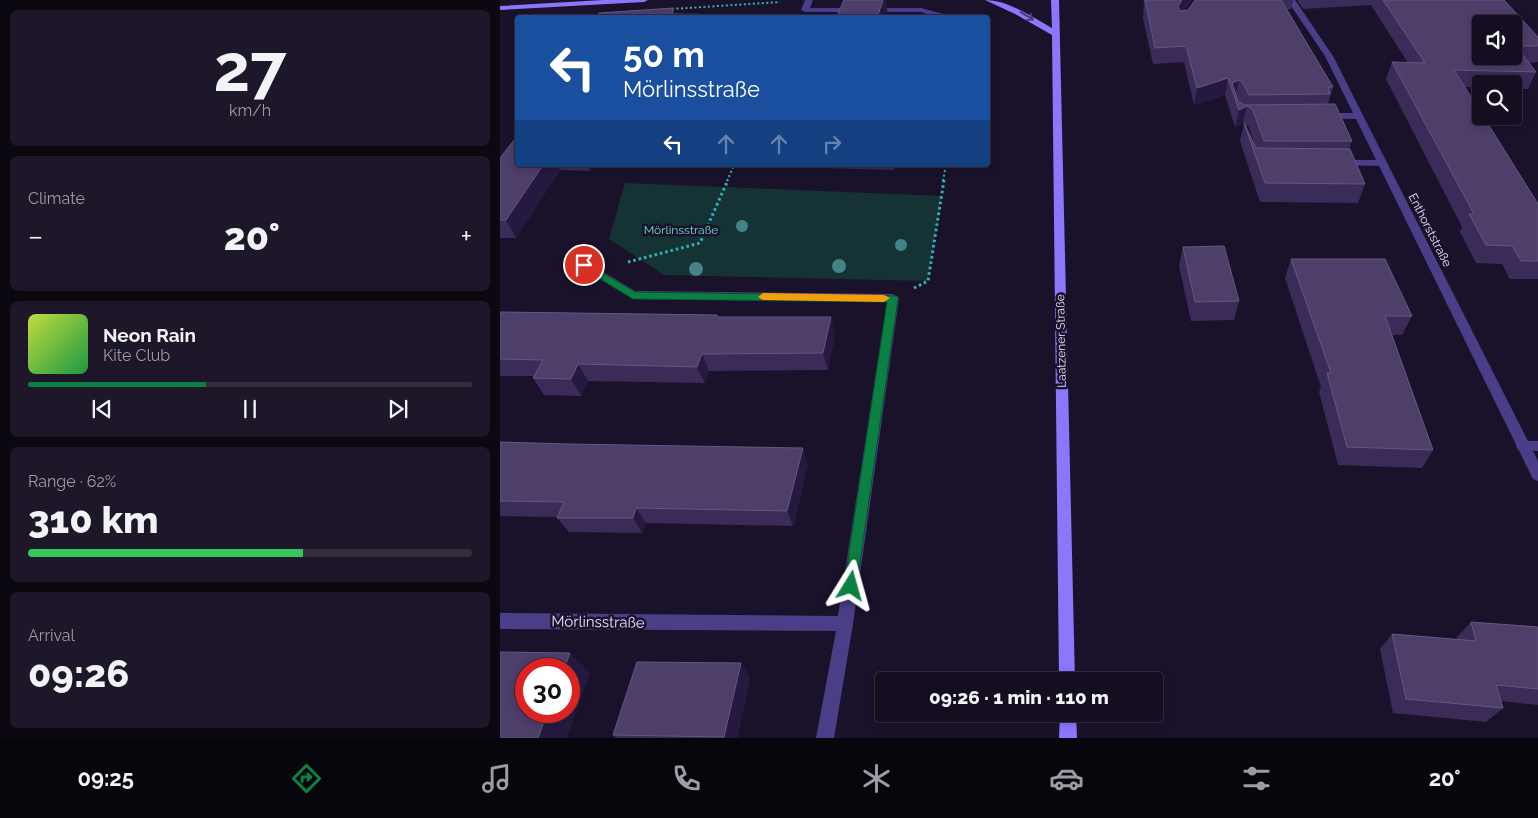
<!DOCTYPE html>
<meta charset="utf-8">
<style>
body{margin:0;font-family:Raleway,sans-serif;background:#1d1729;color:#f1f3f6;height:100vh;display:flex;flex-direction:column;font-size:19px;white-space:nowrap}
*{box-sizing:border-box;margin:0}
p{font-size:16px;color:#9d9ca5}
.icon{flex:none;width:28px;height:28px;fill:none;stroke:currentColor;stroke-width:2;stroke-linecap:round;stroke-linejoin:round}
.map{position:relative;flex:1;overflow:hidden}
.details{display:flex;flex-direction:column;gap:10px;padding:10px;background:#0b0812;width:500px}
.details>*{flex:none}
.hud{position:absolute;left:15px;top:15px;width:475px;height:152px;border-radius:5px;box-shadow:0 2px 8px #0003,0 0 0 1px #332e3e;background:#1a4fa0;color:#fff;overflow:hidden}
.buttons{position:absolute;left:972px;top:15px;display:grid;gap:10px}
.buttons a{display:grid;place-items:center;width:50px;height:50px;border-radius:5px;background:#140e20;box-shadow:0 2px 8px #0003,0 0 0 1px #332e3e;font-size:25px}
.speed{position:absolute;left:15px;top:658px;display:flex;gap:10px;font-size:25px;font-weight:700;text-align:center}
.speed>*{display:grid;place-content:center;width:65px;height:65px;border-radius:50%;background:#140e20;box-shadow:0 2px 8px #0003,0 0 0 1px #332e3e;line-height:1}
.speed .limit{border:8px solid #d22;background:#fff;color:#111}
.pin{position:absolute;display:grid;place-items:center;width:42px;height:42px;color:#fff;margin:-21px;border:2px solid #fff;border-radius:50%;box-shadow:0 1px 5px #0007}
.me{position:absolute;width:55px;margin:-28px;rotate:8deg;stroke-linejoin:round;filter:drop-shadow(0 0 4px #0008)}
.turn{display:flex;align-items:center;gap:18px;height:105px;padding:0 25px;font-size:22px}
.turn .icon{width:65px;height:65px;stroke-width:2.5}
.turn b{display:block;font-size:35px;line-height:42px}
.lanes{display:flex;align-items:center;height:48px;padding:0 25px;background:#0003;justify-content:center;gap:25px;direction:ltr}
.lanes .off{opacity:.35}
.big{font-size:38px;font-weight:800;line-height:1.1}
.details .widget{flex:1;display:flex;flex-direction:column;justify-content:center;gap:8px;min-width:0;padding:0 18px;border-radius:8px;background:#1d1729}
.details .dial{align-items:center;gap:0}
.dial b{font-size:65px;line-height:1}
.song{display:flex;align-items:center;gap:15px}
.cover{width:60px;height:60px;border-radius:8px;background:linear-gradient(135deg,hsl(70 70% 55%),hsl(140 70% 35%))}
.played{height:5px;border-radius:2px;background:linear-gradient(90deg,#0b8043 40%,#332e3e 40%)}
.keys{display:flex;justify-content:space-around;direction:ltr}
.heat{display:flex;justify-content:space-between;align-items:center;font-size:28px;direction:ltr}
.charge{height:8px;border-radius:4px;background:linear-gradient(90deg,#34c759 62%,#332e3e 0)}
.trip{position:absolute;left:375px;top:672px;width:288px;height:50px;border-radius:5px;background:#140e20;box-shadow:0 2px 8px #0003,0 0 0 1px #332e3e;font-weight:800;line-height:50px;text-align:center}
.tabs{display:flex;height:80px;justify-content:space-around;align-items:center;background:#08060d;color:#9d9ca5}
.tabs .icon{width:35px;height:35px}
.tabs .on{color:#0b8043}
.tabs b{font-size:22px;color:#f1f3f6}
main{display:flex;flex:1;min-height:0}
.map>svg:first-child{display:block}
.green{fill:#153235}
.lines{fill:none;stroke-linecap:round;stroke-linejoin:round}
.path-far1{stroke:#34b1bb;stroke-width:2;stroke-dasharray:2 2.5;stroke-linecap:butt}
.path{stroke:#34b1bb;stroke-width:3;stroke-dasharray:2.5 3;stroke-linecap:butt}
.service{fill:#4b3e89;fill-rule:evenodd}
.minor{fill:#4b3e89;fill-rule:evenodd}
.secondary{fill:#8c77fc;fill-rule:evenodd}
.tree{fill:#458286}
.wall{fill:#3b2b58;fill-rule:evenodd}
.shaded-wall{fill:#26193f}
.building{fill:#4d3e6a;stroke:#655781;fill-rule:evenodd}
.oneway{stroke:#483a7f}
.route{fill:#0b8043;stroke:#07532c}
.slow{fill:#f59e0b}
.labels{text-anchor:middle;stroke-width:5;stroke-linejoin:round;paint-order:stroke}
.park-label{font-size:12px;fill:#69ded1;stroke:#1a122b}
.street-label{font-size:12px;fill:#e5ddfe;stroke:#1a122b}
.near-street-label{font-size:15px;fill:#e5ddfe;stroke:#1a122b}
</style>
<main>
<section class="details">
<div class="widget dial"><b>27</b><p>km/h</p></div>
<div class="widget"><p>Climate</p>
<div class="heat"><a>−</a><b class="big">20°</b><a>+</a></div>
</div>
<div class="widget">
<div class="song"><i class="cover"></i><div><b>Neon Rain</b><p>Kite Club</p></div></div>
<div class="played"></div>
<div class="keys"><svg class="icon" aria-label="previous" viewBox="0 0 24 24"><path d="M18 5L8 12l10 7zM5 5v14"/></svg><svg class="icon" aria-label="pause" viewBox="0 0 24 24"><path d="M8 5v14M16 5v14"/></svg><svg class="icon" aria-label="next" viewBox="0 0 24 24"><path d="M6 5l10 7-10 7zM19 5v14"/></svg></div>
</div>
<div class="widget"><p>Range · 62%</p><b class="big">310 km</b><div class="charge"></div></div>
<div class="widget"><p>Arrival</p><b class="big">09:26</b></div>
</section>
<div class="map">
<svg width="1038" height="738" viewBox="0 0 1038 738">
<rect width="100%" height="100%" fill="#1a122b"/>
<path class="green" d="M 125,183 L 442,196 L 428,281 L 164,275 L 109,239 Z"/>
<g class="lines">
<path class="path-far1" d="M 172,9 L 280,2
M 227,181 L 234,165
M 443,181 L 446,165"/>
<path class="path" d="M 128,262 L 200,243 L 228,180
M 414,288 L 428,281 L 444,180"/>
<path class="service" d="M 305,0 L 313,0 L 310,8 L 421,8 L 447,15 L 446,18 L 438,18 L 421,12 L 305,12 L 301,10 Z
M 823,113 L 858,113 L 863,116 L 858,119 L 820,118 L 820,114 Z
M 840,160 L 882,160 L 887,163 L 882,166 L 837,165 L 837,161 Z
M 1023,441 L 1038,441 L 1038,451 L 1018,450 L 1016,446 L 1018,442 Z"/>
<path class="minor" d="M 787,0 L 795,0 L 833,56 L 1038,461 L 1038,481 L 1033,479 L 825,56 Z
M 85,261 L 135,291 L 393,294 L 399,298 L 353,624 L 334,738 L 316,738 L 336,631 L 0,629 L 0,613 L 338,616 L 387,302 L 133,299 L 81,268 L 79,265 L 81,262 Z"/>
<path class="secondary" d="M 103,0 L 148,0 L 144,2 L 0,10 L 0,6 Z
M 485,0 C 509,0 531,17 552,28 L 551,0 L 559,0 L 575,681 L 559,681 L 552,35 L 515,14 Z
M 560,714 L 576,714 L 577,738 L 559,738 Z"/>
</g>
<g class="tree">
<circle cx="242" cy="226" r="6"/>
<circle cx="401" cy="245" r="6"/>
<circle cx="339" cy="266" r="7"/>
<circle cx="196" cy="269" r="7"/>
</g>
<path class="wall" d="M 644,0 L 692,0 L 684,10 L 688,10 L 695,0 L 793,0 L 791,9 L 787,9 L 833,87 L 828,104 L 852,141 L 849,149 L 865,184 L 858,203 L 760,202 L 740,141 L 744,124 L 743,123 L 735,127 L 725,95 L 694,105 L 684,62 L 653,64 L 643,19 ZM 745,125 L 749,127 L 756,148 Z
M 797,0 L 1004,0 L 1038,37 L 1038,62 L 1029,63 L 1036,72 L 1028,89 L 1014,89 L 1014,84 L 981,84 L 981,88 L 965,87 L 1038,204 L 1038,279 L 1010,279 L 1002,264 L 976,263 L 960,232 L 962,227 L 886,79 L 892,62 L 908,63 L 871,5 L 803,9 Z
M 0,158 L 18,165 L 93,165 L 90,171 L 60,170 L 16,238 L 0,238 Z
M 320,165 L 395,165 L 394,170 L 321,168 Z
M 683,247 L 739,301 L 734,320 L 691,321 L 679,266 Z
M 791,259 L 912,316 L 902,335 L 892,335 L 933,450 L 922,468 L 838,465 L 819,392 L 821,387 L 785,278 Z
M 0,312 L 217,315 L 218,317 L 335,334 L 328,370 L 209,371 L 205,383 L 88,381 L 81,396 L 44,395 L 33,378 L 34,376 L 0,376 Z
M 0,442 L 308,464 L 293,526 L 146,523 L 142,533 L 69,532 L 57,518 L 58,517 L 0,516 Z
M 971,622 L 1038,627 L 1038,705 L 1001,701 L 1003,708 L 986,722 L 893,713 L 880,649 L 892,634 L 957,639 L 957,637 Z
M 250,678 L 237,738 L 116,738 L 113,735 Z"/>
<path class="shaded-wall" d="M 383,0 L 386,0 L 388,16 L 387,18 L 377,18 Z
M 682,0 L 692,0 L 675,22 L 678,6 Z
M 728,78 L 725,95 L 694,105 L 697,88 Z
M 739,80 L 735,96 L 732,83 Z
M 747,106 L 743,123 L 735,127 L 739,110 Z
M 43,165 L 58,165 L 60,170 L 16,238 L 6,220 Z
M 87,165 L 93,165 L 90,171 Z
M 331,317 L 335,334 L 328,370 L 323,353 Z
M 202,354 L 209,371 L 205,383 L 197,367 Z
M 78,364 L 88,381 L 81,396 L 71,379 Z
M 303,448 L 308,464 L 293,526 L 287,511 Z
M 136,508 L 146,523 L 142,533 L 133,518 Z
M 70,653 L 90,673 L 67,738 L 38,738 L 48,711 L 69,711 L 69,669 L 64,669 Z
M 241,663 L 250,678 L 237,738 L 225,738 L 224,737 Z"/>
<path class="building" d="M 344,0 L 383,0 L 377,18 L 336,18 Z
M 645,0 L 682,0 L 678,6 L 680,11 L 688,10 L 695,0 L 781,0 L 833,87 L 828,87 L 830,94 L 749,95 L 743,83 L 739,80 L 732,83 L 738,101 L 745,105 L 835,104 L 852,141 L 764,141 L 753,110 L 747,106 L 739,110 L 728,78 L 697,88 L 686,46 L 655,48 Z
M 883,0 L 1004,0 L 1038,37 L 1038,46 L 1016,46 L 1036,72 L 954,70 L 981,113 L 981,116 L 983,116 L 1038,204 L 1038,261 L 1021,261 L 1012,246 L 986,245 L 969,214 L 974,214 L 892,62 L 925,63 ZM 981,24 L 1014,24 L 1014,56 L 981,56 Z
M 174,8 L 172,14 L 245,15 L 243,18 L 97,18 L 99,13 Z
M 744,123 L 756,148 L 850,149 L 865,184 L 765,183 Z
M 18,135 L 18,165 L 43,165 L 6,220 L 0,220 L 0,158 Z
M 724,246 L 739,301 L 695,302 L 683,247 Z
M 791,259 L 885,259 L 912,316 L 885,316 L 933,450 L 847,447 L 827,373 L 831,373 Z
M 0,312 L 217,315 L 217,317 L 331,317 L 323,353 L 202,354 L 197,367 L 78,364 L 71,379 L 33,378 L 43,360 L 0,359 Z
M 0,442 L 69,444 L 303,448 L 287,511 L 136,508 L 133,518 L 57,518 L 64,502 L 0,501 Z
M 971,622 L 1038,627 L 1038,689 L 996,685 L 1003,708 L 906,699 L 892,634 L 976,641 Z
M 0,652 L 70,653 L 64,669 L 26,669 L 26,711 L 48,711 L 38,738 L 0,738 Z
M 137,662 L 241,663 L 224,737 L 113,735 Z"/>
<defs><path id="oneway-shaft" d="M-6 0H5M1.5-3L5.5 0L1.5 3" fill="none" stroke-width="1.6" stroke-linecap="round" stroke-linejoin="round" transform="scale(1.25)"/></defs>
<use class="oneway" href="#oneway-shaft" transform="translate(527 16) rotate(31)"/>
<path class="route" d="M 84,262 L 135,292 L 397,296 L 398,298 L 356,590 L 351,592 L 346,590 L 344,586 L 387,302 L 133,299 L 81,267 L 79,265 Z"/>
<path class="slow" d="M 263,293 L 384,295 L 390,298 L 384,302 L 263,300 L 258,297 Z"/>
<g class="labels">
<g class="park-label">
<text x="181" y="234">Mörlinsstraße</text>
</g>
<g class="street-label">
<text transform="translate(930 230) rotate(63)" y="4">Enthorststraße</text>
<text transform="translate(561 341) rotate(-91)" y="4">Laatzener Straße</text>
</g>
<g class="near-street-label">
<text transform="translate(98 622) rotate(1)" y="5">Mörlinsstraße</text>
</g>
</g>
</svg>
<div class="buttons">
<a><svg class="icon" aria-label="sound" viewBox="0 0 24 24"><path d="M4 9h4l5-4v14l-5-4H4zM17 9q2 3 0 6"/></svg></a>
<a><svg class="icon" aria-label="search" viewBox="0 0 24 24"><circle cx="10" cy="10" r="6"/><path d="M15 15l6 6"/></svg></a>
</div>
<div class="speed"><div class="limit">30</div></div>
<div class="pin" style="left:84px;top:265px;background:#d93025"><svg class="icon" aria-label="arrive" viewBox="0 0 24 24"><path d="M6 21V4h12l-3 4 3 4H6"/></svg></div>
<svg class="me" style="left:351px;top:586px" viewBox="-20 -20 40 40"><path d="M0-17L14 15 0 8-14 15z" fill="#0b8043" stroke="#fff" stroke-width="4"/></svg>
<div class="trip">09:26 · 1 min · 110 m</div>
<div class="hud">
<div class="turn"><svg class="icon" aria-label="left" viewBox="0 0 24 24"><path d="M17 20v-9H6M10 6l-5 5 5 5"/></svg><div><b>50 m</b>Mörlinsstraße</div></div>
<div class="lanes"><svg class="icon" aria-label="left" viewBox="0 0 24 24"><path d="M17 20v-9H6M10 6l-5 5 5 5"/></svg><svg class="icon off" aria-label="ahead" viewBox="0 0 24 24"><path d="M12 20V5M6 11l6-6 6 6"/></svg><svg class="icon off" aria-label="ahead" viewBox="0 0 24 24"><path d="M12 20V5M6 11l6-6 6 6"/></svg><svg class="icon off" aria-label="right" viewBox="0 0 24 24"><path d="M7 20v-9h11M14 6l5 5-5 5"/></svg></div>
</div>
</div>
</main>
<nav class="tabs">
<b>09:25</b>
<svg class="icon on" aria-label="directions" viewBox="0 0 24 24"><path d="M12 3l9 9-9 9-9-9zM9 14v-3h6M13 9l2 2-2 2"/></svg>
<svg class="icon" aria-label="music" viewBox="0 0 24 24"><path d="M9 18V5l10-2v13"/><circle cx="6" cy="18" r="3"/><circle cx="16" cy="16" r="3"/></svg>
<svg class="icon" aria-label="phone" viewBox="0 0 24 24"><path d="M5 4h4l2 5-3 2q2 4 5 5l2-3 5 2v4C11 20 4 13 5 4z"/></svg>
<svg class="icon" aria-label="climate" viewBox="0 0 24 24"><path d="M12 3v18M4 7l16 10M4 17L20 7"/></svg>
<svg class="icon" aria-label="car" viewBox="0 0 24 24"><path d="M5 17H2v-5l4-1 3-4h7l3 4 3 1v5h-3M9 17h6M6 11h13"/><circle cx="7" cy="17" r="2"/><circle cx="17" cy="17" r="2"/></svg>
<svg class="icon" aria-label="filters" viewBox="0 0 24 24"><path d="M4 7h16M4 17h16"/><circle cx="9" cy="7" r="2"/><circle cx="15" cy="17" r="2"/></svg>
<b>20°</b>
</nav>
